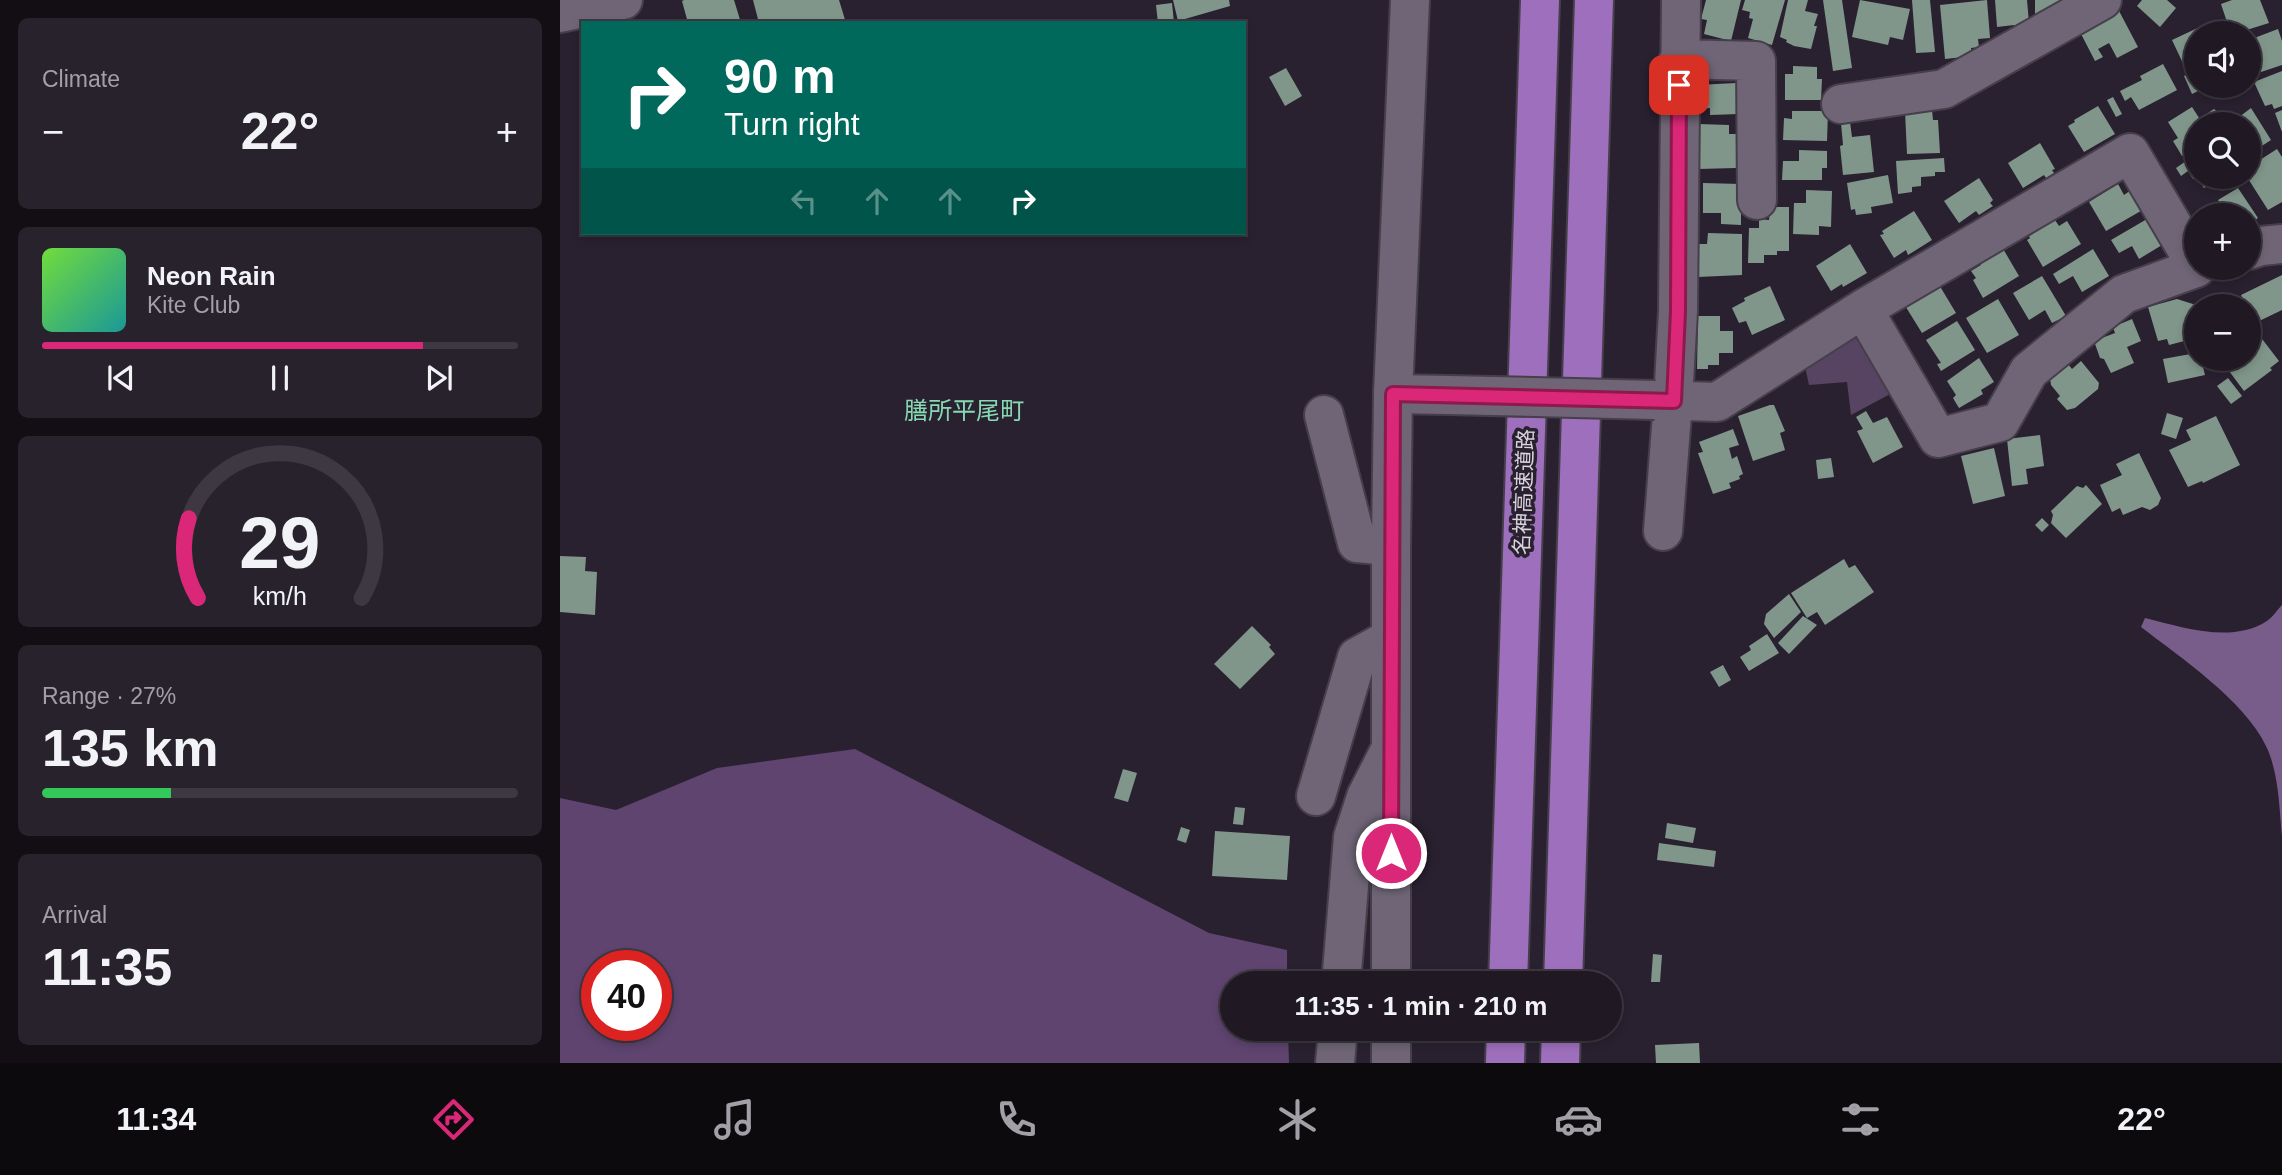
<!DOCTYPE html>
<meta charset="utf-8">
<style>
body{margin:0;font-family:Arial,"Noto Sans JP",sans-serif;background:#28222c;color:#f1f3f6;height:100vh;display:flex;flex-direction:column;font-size:26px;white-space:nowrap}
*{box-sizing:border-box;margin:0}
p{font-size:23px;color:#a2a0a6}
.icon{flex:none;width:38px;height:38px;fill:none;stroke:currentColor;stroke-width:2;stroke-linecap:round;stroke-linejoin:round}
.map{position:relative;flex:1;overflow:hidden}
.side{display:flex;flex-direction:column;gap:18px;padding:18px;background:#120e14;width:560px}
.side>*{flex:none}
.guide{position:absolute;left:21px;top:21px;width:665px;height:214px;border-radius:0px;box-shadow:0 4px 10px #0003,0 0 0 2px #3d3841;background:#00695c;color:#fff;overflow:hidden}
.tools{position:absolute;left:1624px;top:21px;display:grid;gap:14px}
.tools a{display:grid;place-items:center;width:77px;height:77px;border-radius:50%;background:#201924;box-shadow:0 4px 10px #0003,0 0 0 2px #3d3841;font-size:35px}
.speed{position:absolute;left:21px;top:950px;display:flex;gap:14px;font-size:35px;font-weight:700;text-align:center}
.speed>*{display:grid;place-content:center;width:91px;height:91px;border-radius:50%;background:#201924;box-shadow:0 4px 10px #0003,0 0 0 2px #3d3841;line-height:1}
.speed .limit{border:10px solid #d22;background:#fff;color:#111}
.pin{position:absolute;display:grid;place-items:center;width:60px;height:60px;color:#fff;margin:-30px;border-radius:14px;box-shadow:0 4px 10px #0006}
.me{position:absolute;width:77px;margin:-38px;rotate:0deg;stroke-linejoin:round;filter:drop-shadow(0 0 5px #0008)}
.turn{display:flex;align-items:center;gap:24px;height:147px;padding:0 28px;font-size:32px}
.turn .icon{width:91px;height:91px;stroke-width:2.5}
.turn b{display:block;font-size:49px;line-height:60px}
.lanes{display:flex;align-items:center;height:66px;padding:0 28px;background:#0003;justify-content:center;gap:35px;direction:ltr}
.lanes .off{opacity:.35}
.big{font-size:52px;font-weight:700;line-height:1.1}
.side .tile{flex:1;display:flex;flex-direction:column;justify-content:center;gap:10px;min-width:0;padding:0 24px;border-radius:10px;background:#28222c}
.side .dial{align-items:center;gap:0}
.dial svg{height:182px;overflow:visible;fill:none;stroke:#3d3841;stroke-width:7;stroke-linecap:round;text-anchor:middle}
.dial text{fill:#f1f3f6;stroke:none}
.song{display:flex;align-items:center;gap:21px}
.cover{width:84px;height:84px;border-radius:10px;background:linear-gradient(135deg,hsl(100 70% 55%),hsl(180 70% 35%))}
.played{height:7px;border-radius:4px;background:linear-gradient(90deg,#db2777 80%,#3d3841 80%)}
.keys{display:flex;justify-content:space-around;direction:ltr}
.heat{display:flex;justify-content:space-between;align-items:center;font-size:38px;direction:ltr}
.charge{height:10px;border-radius:5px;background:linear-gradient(90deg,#34c759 27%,#3d3841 0)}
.trip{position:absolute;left:660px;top:971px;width:402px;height:70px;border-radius:35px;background:#201924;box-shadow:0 4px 10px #0003,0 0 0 2px #3d3841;font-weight:700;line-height:70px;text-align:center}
.tab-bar{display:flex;height:112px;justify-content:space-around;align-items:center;background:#0d0a0e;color:#a2a0a6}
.tab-bar .icon{width:49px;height:49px}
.tab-bar .on{color:#db2777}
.tab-bar b{font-size:32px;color:#f1f3f6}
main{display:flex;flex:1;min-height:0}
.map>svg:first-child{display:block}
.green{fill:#564462}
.forest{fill:#5e446f;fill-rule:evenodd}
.water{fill:#785d8a}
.building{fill:#81968b}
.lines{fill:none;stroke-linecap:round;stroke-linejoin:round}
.street-casing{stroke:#463f4b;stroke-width:42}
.secondary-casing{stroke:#463f4b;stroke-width:42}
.highway-casing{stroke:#463f4b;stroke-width:42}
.street{stroke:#6f6576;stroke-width:38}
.secondary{stroke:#6f6576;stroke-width:38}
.highway{stroke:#9e6fbd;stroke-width:38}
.street-bridge-casing{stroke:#463f4b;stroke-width:42;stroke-linecap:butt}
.street-bridge{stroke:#6f6576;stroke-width:38}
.route-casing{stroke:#8e194d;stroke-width:18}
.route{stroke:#db2777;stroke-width:12}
.labels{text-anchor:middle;stroke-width:7;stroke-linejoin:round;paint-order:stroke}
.street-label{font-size:21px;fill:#d9d4dd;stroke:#2a2130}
.quarter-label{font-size:24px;fill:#86dab3;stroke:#2a2130}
</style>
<main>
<section class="side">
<div class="tile"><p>Climate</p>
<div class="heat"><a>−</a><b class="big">22°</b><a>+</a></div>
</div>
<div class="tile">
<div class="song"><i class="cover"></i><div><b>Neon Rain</b><p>Kite Club</p></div></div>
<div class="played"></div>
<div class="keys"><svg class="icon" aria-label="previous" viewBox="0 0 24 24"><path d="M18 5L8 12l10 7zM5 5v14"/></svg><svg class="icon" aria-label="pause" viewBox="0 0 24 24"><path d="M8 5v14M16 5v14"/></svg><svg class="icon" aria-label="next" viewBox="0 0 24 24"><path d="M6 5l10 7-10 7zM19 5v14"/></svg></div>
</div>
<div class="tile dial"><svg viewBox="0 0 100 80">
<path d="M14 69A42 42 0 1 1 86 69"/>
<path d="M14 69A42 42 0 0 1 10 34" stroke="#db2777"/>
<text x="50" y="56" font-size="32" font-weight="700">29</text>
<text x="50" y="72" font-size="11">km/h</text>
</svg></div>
<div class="tile"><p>Range · 27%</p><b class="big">135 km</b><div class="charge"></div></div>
<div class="tile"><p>Arrival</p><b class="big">11:35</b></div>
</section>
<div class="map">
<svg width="1722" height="1063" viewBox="0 0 1722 1063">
<rect width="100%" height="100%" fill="#2a2130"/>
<path class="green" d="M 1284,337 L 1302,340 L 1332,393 L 1291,415 L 1287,382 L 1249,385 L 1244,362 Z"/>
<path class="forest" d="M 295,749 L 649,933 L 727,950 L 727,983 L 672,984 L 672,1029 L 728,1029 L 729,1063 L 0,1063 L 0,798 L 56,810 L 157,768 ZM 37,966 L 96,966 L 96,1026 L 37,1026 Z"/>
<path class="water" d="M 1722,605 L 1722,836 C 1719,807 1719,773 1706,746 C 1685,701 1620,657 1581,627 L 1585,618 C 1622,627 1671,644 1707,621 C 1713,617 1717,610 1722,605 Z"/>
<path class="building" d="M 124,0 L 174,0 L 181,23 L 128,23 L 122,1 Z
M 193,0 L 279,0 L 286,23 L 199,23 Z
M 613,0 L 669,0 L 670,6 L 618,21 Z
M 1146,0 L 1181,0 L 1171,41 L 1144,34 L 1147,20 L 1141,19 Z
M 1185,0 L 1225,0 L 1212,45 L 1188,38 L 1193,19 L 1189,18 L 1190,12 L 1182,10 Z
M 1228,0 L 1248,0 L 1245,11 L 1258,14 L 1254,26 L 1257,26 L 1251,49 L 1234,46 L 1226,42 L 1227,40 L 1220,37 Z
M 1263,0 L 1282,0 L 1292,68 L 1273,71 Z
M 1300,0 L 1350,9 L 1343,40 L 1330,37 L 1328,45 L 1292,37 Z
M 1352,0 L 1370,0 L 1375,52 L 1356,53 Z
M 1427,0 L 1430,38 L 1418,39 L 1419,47 L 1411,48 L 1412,56 L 1385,59 L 1380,5 Z
M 1435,0 L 1467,0 L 1469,23 L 1464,27 L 1454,28 L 1454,25 L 1437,27 Z
M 1475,0 L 1515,0 L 1486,18 L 1475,15 Z
M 1582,0 L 1607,0 L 1616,8 L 1600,27 L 1577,6 Z
M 1672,0 L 1700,0 L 1709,23 L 1677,33 L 1672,21 L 1667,22 L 1661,4 Z
M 612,3 L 614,23 L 598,23 L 596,5 Z
M 1558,9 L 1578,47 L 1557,58 L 1549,43 L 1538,49 L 1543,57 L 1535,61 L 1519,30 Z
M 1644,25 L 1648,33 L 1636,33 L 1636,86 L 1663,86 L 1647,93 L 1644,88 L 1632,94 L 1624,76 L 1628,74 L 1612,40 Z
M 1718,29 L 1722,41 L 1722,65 L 1701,72 L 1700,69 L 1689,73 L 1689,40 Z
M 1603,64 L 1617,90 L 1579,110 L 1571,97 L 1565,101 L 1560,91 L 1582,80 L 1580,76 Z
M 1233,66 L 1257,67 L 1257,79 L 1262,79 L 1261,100 L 1225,100 L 1225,74 L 1233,74 Z
M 726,68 L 742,96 L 725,106 L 709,77 Z
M 1722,71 L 1722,106 L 1714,109 L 1712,104 L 1705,106 L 1694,82 Z
M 1176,83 L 1179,114 L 1150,115 L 1150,108 L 1140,109 L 1138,85 Z
M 1553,97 L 1562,114 L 1556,117 L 1547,100 Z
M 1538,106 L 1555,134 L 1524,152 L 1508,126 L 1515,122 L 1514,120 Z
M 1632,107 L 1643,124 L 1636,124 L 1636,147 L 1622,156 L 1613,141 L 1618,138 L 1608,122 Z
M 1691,108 L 1711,140 L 1694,151 L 1691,147 L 1689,149 L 1689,124 L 1656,124 L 1648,113 L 1654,109 L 1670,124 Z
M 1372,110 L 1373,120 L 1378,120 L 1380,153 L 1347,154 L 1345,111 Z
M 1722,110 L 1722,132 L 1715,113 Z
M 1232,111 L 1268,111 L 1267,141 L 1223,140 L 1224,118 L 1232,119 Z
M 1290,122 L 1292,137 L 1310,135 L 1314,172 L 1283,175 L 1280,146 L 1283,145 L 1281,123 Z
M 1139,124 L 1169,125 L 1169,134 L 1176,134 L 1176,168 L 1138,169 Z
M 1480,143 L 1495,169 L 1492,170 L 1494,173 L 1486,178 L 1484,175 L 1463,188 L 1448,163 Z
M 1717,149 L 1722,157 L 1722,202 L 1708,210 L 1687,177 L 1689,167 Z
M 1239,150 L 1267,151 L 1267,168 L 1262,168 L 1262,180 L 1222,180 L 1223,161 L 1239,161 Z
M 1636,154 L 1636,178 L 1633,179 L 1628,171 L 1621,176 L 1616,168 Z
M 1384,158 L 1385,172 L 1375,172 L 1375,176 L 1361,177 L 1361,186 L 1352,187 L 1352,192 L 1338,194 L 1336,161 Z
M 1328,175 L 1333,203 L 1311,207 L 1312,213 L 1296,215 L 1295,209 L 1291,210 L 1287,183 Z
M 1637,177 L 1663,177 L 1644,188 Z
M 1419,178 L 1433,200 L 1430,203 L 1433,206 L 1419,215 L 1416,211 L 1399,223 L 1384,201 Z
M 1143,183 L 1181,184 L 1181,225 L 1161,224 L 1161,213 L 1143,213 Z
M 1558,184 L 1564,195 L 1574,188 L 1586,208 L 1546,231 L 1529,202 Z
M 1678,188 L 1698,218 L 1689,224 L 1689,215 L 1654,215 L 1664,209 L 1658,200 Z
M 1246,190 L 1272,191 L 1271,227 L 1259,226 L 1259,235 L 1233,234 L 1234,203 L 1246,203 Z
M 1210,207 L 1229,207 L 1229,251 L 1217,251 L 1217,255 L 1204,255 L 1204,263 L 1188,263 L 1189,228 L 1199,228 L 1199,219 L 1209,220 Z
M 1354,211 L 1372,240 L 1348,255 L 1346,250 L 1334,258 L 1320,235 L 1324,234 L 1322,231 Z
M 1587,219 L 1602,245 L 1579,259 L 1572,246 L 1559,253 L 1551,240 Z
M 1495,220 L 1499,226 L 1507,221 L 1521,244 L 1483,267 L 1467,240 L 1470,238 L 1469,236 Z
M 1148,233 L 1182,234 L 1182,275 L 1138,277 L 1139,244 L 1147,244 Z
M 1290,244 L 1307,273 L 1283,287 L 1282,284 L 1271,291 L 1256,266 Z
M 1442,247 L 1459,276 L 1423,298 L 1413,280 L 1416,278 L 1411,271 L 1421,265 L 1417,259 Z
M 1533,249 L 1549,276 L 1522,292 L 1513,276 L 1499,284 L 1493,274 Z
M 1722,275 L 1722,310 L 1695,323 L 1689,306 L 1686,306 L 1681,295 Z
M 1482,276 L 1506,316 L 1492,323 L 1485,310 L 1469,320 L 1453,293 Z
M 1378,283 L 1396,313 L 1362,333 L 1344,304 Z
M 1210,286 L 1225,320 L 1192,335 L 1186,321 L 1179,323 L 1172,308 L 1185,301 L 1184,298 Z
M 1438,299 L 1459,335 L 1427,353 L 1406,318 Z
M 1617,299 L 1636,305 L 1636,330 L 1630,332 L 1632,339 L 1609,345 L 1607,339 L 1598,341 L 1588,307 Z
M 1138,316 L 1160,316 L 1160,331 L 1173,331 L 1173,353 L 1159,353 L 1159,365 L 1148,365 L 1148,369 L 1137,369 Z
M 1572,319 L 1581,341 L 1567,347 L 1574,363 L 1551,373 L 1544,359 L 1540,358 L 1534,341 L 1555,333 L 1553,327 Z
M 1397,321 L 1415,350 L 1381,371 L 1377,364 L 1381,363 L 1366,340 Z
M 1699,335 L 1719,361 L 1710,368 L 1712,370 L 1684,391 L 1660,359 L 1689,359 L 1689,343 Z
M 1636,353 L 1636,359 L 1641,359 L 1645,375 L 1608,383 L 1603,359 Z
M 1419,358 L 1434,382 L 1421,390 L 1423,394 L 1399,408 L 1393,398 L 1396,395 L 1387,381 Z
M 1521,361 L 1539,383 L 1538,389 L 1515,408 L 1507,410 L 1497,399 L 1500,396 L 1491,385 L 1490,378 L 1508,364 L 1512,369 Z
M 1668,378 L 1682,396 L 1671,404 L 1657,386 Z
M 1210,405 L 1214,405 L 1225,431 L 1220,433 L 1225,450 L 1193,461 L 1178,416 Z
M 1306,411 L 1313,423 L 1327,417 L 1343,447 L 1313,463 L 1297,431 L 1303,429 L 1296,417 Z
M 1607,413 L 1623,418 L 1616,439 L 1601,434 Z
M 1656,416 L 1680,465 L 1643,483 L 1642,481 L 1628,487 L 1609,450 L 1631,440 L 1626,430 Z
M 1173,429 L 1179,445 L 1169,448 L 1172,459 L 1177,456 L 1183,474 L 1179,476 L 1180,479 L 1169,483 L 1171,488 L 1153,494 L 1138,453 L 1143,452 L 1139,442 Z
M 1480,435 L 1484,466 L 1466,469 L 1468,484 L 1452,486 L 1447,439 Z
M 1434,448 L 1445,496 L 1413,504 L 1401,456 Z
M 1579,453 L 1601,498 L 1598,505 L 1590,510 L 1582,507 L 1563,515 L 1560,508 L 1552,512 L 1540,485 L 1562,475 L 1556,464 Z
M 1271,458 L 1274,477 L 1258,479 L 1256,460 Z
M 1526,485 L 1542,504 L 1506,538 L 1491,523 L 1493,515 L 1491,511 L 1517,486 L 1523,488 Z
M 1482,518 L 1489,525 L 1482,532 L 1475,525 Z
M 0,556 L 26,557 L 25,571 L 37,572 L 35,615 L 0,612 Z
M 1284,559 L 1289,568 L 1295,565 L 1314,592 L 1265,625 L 1257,612 L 1247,618 L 1231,593 Z
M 1229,594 L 1241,612 L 1214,638 L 1204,624 L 1206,614 Z
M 1243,616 L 1257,625 L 1229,654 L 1218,643 Z
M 692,626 L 711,645 L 709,647 L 715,654 L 680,689 L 654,664 Z
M 1207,634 L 1219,653 L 1189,671 L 1180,657 L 1191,650 L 1189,646 Z
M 1163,665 L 1171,680 L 1159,687 L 1150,672 Z
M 563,769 L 577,773 L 568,802 L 554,798 Z
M 675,807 L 685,808 L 683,825 L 673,824 Z
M 1107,823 L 1136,828 L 1133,843 L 1105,838 Z
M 621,827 L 630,830 L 626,843 L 617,840 Z
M 655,831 L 730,836 L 727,880 L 652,876 Z
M 1099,843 L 1156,851 L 1154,867 L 1097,860 Z
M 1093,954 L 1102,955 L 1100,982 L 1091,982 Z
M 1139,1043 L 1140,1063 L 1096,1063 L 1095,1045 Z"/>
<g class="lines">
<g class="street-casing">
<path id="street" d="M 0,13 L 63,0
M 1119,59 L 1196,61 L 1197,200
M 1281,104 L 1384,89 L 1542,0
M 1689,250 L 1701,246 L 1722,244
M 1303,309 L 1378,438 L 1440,422 L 1469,371 L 1564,294 L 1636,268
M 833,394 L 889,395
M 1095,400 L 1157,402 L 1303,309 L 1570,153 L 1636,265
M 764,415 L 797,543 L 831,546
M 1103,531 L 1113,401 L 1118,311 L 1121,0
M 756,796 L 797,657 L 831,638
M 781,984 L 793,837 L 806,797 L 831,748
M 775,1063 L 778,1029"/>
</g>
<g class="secondary-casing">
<path id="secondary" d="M 831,984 L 831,546 L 833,394 L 850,0
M 831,1029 L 831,1063"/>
</g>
<g class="highway-casing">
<path id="highway" d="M 948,984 L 980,0
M 1003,984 L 1034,0
M 945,1063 L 946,1029
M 1000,1063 L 1001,1029"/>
</g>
<use href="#street" class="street"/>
<use href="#secondary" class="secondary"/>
<use href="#highway" class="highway"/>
<g class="street-bridge-casing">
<path id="street-bridge" d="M 889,395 L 1095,400"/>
</g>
<use href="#street-bridge" class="street-bridge"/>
</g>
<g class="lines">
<g class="route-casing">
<path id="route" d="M 831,853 L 833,394 L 1114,401 L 1118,311 L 1119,85"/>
</g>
<use href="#route" class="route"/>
</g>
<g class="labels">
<g class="street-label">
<text transform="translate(964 492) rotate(-88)" y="7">名神高速道路</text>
</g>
<g class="quarter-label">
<text x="404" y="419">膳所平尾町</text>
</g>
</g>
</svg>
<div class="tools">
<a><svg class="icon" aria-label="sound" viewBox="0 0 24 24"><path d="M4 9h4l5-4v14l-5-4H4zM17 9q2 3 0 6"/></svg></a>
<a><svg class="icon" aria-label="search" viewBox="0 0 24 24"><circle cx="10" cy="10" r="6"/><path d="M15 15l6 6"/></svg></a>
<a>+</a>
<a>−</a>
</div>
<div class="speed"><div class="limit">40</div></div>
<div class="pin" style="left:1119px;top:85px;background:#d93025"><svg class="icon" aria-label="arrive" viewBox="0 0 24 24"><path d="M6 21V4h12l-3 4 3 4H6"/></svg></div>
<svg class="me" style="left:831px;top:853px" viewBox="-20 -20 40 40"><circle r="17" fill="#db2777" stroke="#fff" stroke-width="3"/><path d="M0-11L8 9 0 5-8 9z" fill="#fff"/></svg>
<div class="trip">11:35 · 1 min · 210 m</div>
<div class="guide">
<div class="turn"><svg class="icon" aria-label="right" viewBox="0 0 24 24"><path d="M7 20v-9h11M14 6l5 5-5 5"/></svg><div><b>90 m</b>Turn right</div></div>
<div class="lanes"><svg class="icon off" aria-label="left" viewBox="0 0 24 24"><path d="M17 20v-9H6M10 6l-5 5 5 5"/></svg><svg class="icon off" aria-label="ahead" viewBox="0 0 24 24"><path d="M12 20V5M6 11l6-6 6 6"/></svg><svg class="icon off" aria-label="ahead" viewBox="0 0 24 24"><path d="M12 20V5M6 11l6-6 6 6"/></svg><svg class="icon" aria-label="right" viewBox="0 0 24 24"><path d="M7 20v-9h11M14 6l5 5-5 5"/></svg></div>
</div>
</div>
</main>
<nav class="tab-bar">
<b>11:34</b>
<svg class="icon on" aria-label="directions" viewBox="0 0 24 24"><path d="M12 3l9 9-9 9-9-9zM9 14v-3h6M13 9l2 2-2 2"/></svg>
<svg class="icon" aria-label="music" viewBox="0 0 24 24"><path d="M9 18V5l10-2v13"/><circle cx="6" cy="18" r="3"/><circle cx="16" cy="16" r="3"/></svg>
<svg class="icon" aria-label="phone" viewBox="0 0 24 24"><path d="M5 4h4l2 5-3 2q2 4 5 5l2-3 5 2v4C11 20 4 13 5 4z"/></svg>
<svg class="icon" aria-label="climate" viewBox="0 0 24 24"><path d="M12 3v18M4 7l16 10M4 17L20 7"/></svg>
<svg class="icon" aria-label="car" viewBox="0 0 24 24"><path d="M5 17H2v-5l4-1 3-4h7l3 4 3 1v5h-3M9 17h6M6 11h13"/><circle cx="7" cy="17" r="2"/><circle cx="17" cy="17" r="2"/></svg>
<svg class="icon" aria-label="filters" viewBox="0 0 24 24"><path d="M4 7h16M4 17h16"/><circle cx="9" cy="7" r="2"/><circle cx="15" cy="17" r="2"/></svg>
<b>22°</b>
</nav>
